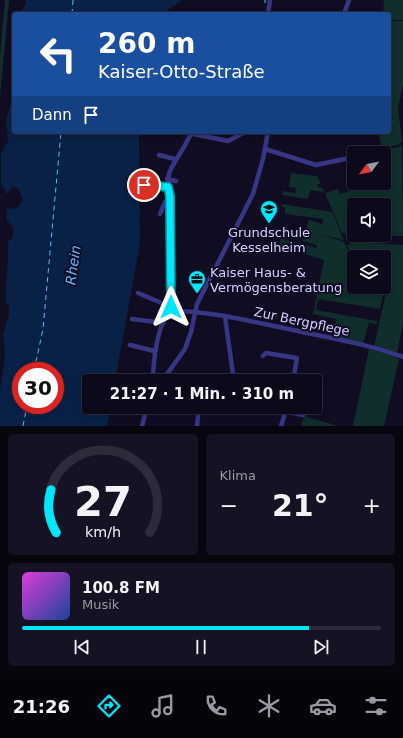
<!DOCTYPE html>
<html lang="de">
<meta charset="utf-8">
<style>
body{margin:0;font-family:"DejaVu Sans",sans-serif;background:#151323;color:#f1f3f6;height:100vh;display:flex;flex-direction:column;font-size:15px;white-space:nowrap}
*{box-sizing:border-box;margin:0}
p{font-size:13px;color:#9a9aa2}
.icon{flex:none;width:22px;height:22px;fill:none;stroke:currentColor;stroke-width:2;stroke-linecap:round;stroke-linejoin:round}
.map{position:relative;height:426px;overflow:hidden}
.panel{display:flex;flex-direction:column;gap:8px;padding:8px;background:#07060e;flex:1}
.panel>*{flex:none}
.top-card{position:absolute;left:12px;top:12px;width:379px;height:122px;border-radius:4px;box-shadow:0 2px 6px #0003,0 0 0 1px #2c2b39;background:#1a4fa0;color:#fff;overflow:hidden}
.needle{width:26px;rotate:238deg}
.controls{position:absolute;left:347px;top:146px;display:grid;gap:8px}
.controls a{display:grid;place-items:center;width:44px;height:44px;border-radius:4px;background:#0c0a1a;box-shadow:0 2px 6px #0003,0 0 0 1px #2c2b39;font-size:20px}
.speed{position:absolute;left:12px;top:362px;display:flex;gap:8px;font-size:20px;font-weight:700;text-align:center}
.speed>*{display:grid;place-content:center;width:52px;height:52px;border-radius:50%;background:#0c0a1a;box-shadow:0 2px 6px #0003,0 0 0 1px #2c2b39;line-height:1}
.speed .limit{border:6px solid #d22;background:#fff;color:#111}
.pin{position:absolute;display:grid;place-items:center;width:34px;height:34px;color:#fff;margin:-17px;border:2px solid #fff;border-radius:50%;box-shadow:0 1px 4px #0007}
.me{position:absolute;width:44px;margin:-22px;rotate:0deg;stroke-linejoin:round;filter:drop-shadow(0 0 3px #0008)}
.turn{display:flex;align-items:center;gap:14px;height:84px;padding:0 20px;font-size:18px}
.turn .icon{width:52px;height:52px;stroke-width:2.5}
.turn b{display:block;font-size:28px;line-height:34px}
.then{display:flex;align-items:center;height:38px;padding:0 20px;background:#0003;gap:8px;font-size:15px}
.big{font-size:30px;font-weight:700;line-height:1.1}
.panel .widget{flex:1;display:flex;flex-direction:column;justify-content:center;gap:6px;min-width:0;padding:0 14px;border-radius:6px;background:#151323}
.panel .dial{align-items:center;gap:0}
.dial svg{height:104px;overflow:visible;fill:none;stroke:#2c2b39;stroke-width:7;stroke-linecap:round;text-anchor:middle}
.dial text{fill:#f1f3f6;stroke:none}
.song{display:flex;align-items:center;gap:12px}
.cover{width:48px;height:48px;border-radius:6px;background:linear-gradient(135deg,hsl(300 70% 55%),hsl(220 70% 35%))}
.played{height:4px;border-radius:2px;background:linear-gradient(90deg,#00e6fa 80%,#2c2b39 80%)}
.keys{display:flex;justify-content:space-around;direction:ltr}
.heat{display:flex;justify-content:space-between;align-items:center;font-size:22px;direction:ltr}
.panel .tiles{flex:1;display:grid;gap:8px;grid-template-columns:1fr 1fr}
.widget:last-child{grid-column:span 2}
.trip{position:absolute;left:82px;top:374px;width:240px;height:40px;border-radius:4px;background:#0c0a1a;box-shadow:0 2px 6px #0003,0 0 0 1px #2c2b39;font-weight:700;line-height:40px;text-align:center}
.tab-bar{display:flex;height:64px;justify-content:space-around;align-items:center;background:#05040a;color:#9a9aa2}
.tab-bar .icon{width:28px;height:28px}
.tab-bar .on{color:#00e6fa}
.tab-bar b{font-size:18px;color:#f1f3f6}
.map>svg:first-child{display:block}
.green{fill:#102e2c}
.water{fill:#092146;fill-rule:evenodd}
.lines{fill:none;stroke-linecap:round;stroke-linejoin:round}
.ferry{stroke:#5db7ff;stroke-width:1;stroke-dasharray:5 4;stroke-linecap:butt}
.minor{stroke:#373685;stroke-width:4.5}
.rail{stroke:#00e6fa;stroke-width:1;stroke-dasharray:6 5;stroke-linecap:butt}
.route-casing{stroke:#0096a2;stroke-width:10}
.route{stroke:#00e6fa;stroke-width:7}
.labels{text-anchor:middle;stroke-width:4;stroke-linejoin:round;paint-order:stroke}
.poi-label{font-size:13px;fill:#d4cfff;stroke:#100d23}
.street-label{font-size:13px;fill:#d4cfff;stroke:#100d23}
.water-label{font-size:14px;font-style:italic;fill:#5db7ff;stroke:#100d23}
</style>
<div class="map">
<svg width="403" height="426" viewBox="0 0 403 426">
<rect width="100%" height="100%" fill="#100d23"/>
<path class="green" d="M 5,0 L 9,0 L 0,96 L 0,57 Z
M 384,0 L 403,0 L 403,20 L 389,20 L 389,14 L 383,14 Z
M 389,21 L 403,21 L 403,84 L 398,109 L 402,141 L 398,145 L 382,148 L 378,132 L 389,132 Z
M 402,146 L 403,236 L 359,235 L 384,235 L 384,205 L 354,205 L 354,234 L 342,233 L 325,193 L 338,189 L 340,194 L 375,183 L 384,183 L 384,153 L 381,153 L 380,151 Z
M 291,173 L 317,176 L 321,184 L 317,184 L 318,187 L 322,188 L 324,192 L 310,190 L 308,199 L 282,195 L 283,191 L 295,193 L 296,188 L 289,187 Z
M 282,204 L 332,212 L 344,240 L 319,234 L 344,242 L 349,252 L 354,257 L 354,287 L 384,287 L 384,266 L 388,271 L 380,309 L 318,299 L 316,310 L 377,321 L 377,324 L 369,323 L 363,344 L 332,337 L 336,319 L 313,314 L 324,260 L 279,246 L 281,238 L 316,248 L 317,245 L 303,241 L 309,220 L 322,224 L 324,219 L 285,214 L 285,208 L 282,207 Z
M 352,242 L 403,245 L 403,322 L 397,353 L 374,347 L 390,274 L 388,268 L 384,265 L 384,257 L 356,257 L 346,245 L 349,245 Z
M 369,349 L 396,356 L 396,358 L 399,359 L 384,426 L 353,426 Z
M 304,416 L 338,426 L 301,426 Z"/>
<path class="water" d="M 25,0 L 182,0 L 162,14 L 19,14 L 26,3 Z
M 14,91 L 14,132 L 139,132 L 140,243 L 115,381 L 89,381 L 89,407 L 111,407 L 107,426 L 0,426 L 0,391 L 5,356 L 3,334 L 9,315 L 9,306 L 6,304 C 5,282 9,263 8,241 L 12,239 L 14,229 L 6,219 L 7,208 L 16,209 L 23,200 L 19,189 L 13,186 L 7,194 L 1,184 L 1,154 L 8,141 L 6,121 ZM 21,371 L 55,371 L 55,405 L 21,405 Z"/>
<g class="lines">
<path class="ferry" d="M 72,14 L 73,0
M 34,371 L 43,329 L 61,132
M 23,426 L 27,405"/>
<path class="minor" d="M 268,14 L 270,0
M 344,14 L 349,0
M 183,132 L 228,141 L 245,132
M 265,149 L 316,165 L 354,157
M 366,153 L 374,151
M 159,155 L 175,159
M 167,179 L 176,181
M 144,185 L 168,187
M 160,214 L 165,202 L 170,201
M 138,293 L 171,307
M 172,311 C 212,311 253,322 293,330 C 329,338 368,344 403,357
M 172,311 L 170,196 C 165,174 170,170 181,152 C 185,146 188,139 192,132
M 225,317 L 234,381
M 132,319 L 164,323
M 130,345 L 154,351
M 263,356 L 266,353 L 297,358 L 293,381
M 153,381 C 153,365 157,319 172,311
M 162,381 L 185,349 L 191,332 L 197,304 L 253,194 L 263,159 L 268,132
M 262,407 L 303,415
M 142,426 L 147,407
M 197,426 L 199,407
M 281,426 L 287,407"/>
<path class="rail" d="M 265,3 L 265,0"/>
</g>
<g class="lines">
<g class="route-casing">
<path id="route" d="M 144,185 L 168,187 L 170,196 L 171,307"/>
</g>
<use href="#route" class="route"/>
</g>
<defs>
<g id="school-pin" transform="scale(0.9)"><path d="M0 17L-7.5 6A9.5 9.5 0 1 1 7.5 6Z" fill="#00e6fa" stroke="#100d23"/><path d="M0-5L7-2L0 1L-7-2ZM-4 1L0 2.5L4 1V4Q0 6-4 4Z" fill="#111"/></g>
<g id="office-pin" transform="scale(0.9)"><path d="M0 17L-7.5 6A9.5 9.5 0 1 1 7.5 6Z" fill="#00e6fa" stroke="#100d23"/><path d="M-6-3h4V-5.5h4V-3h4V5H-6ZM-1-4.5V-3h2v-1.5ZM-6 0V1H6V0Z" fill="#111"/></g>
</defs>
<g fill-rule="evenodd">
<use href="#school-pin" x="269" y="209"/>
<use href="#office-pin" x="197" y="279"/>
</g>
<g class="labels">
<g class="poi-label">
<text x="269" y="237">Grundschule<tspan x="269" dy="15">Kesselheim</tspan></text>
<text x="210" y="277" text-anchor="start">Kaiser Haus- &amp;<tspan x="210" dy="15">Vermögensberatung</tspan></text>
</g>
<g class="street-label">
<text transform="translate(302 321) rotate(12)" y="5">Zur Bergpflege</text>
</g>
<g class="water-label">
<text transform="translate(73 265) rotate(-82)" y="5">Rhein</text>
</g>
</g>
</svg>
<div class="controls">
<a><svg class="needle" viewBox="-14 -14 28 28"><path d="M0-13l5 13h-10z" fill="#e53935"/><path d="M0 13l5-13h-10z" fill="#9a9aa2"/></svg></a>
<a><svg class="icon" aria-label="sound" viewBox="0 0 24 24"><path d="M4 9h4l5-4v14l-5-4H4zM17 9q2 3 0 6"/></svg></a>
<a><svg class="icon" aria-label="layers" viewBox="0 0 24 24"><path d="M12 4l9 5-9 5-9-5zM3 14l9 5 9-5"/></svg></a>
</div>
<div class="speed"><div class="limit">30</div></div>
<div class="pin" style="left:144px;top:185px;background:#d93025"><svg class="icon" aria-label="arrive" viewBox="0 0 24 24"><path d="M6 21V4h12l-3 4 3 4H6"/></svg></div>
<svg class="me" style="left:171px;top:307px" viewBox="-20 -20 40 40"><path d="M0-17L14 15 0 8-14 15z" fill="#00e6fa" stroke="#fff" stroke-width="4"/></svg>
<div class="trip">21:27 · 1 Min. · 310 m</div>
<div class="top-card">
<div class="turn"><svg class="icon" aria-label="left" viewBox="0 0 24 24"><path d="M17 20v-9H6M10 6l-5 5 5 5"/></svg><div><b>260 m</b>Kaiser-Otto-Straße</div></div>
<div class="then">Dann<svg class="icon" aria-label="arrive" viewBox="0 0 24 24"><path d="M6 21V4h12l-3 4 3 4H6"/></svg></div>
</div>
</div>
<section class="panel">
<div class="tiles">
<div class="widget dial"><svg viewBox="0 0 100 80">
<path d="M14 69A42 42 0 1 1 86 69"/>
<path d="M14 69A42 42 0 0 1 10 36" stroke="#00e6fa"/>
<text x="50" y="56" font-size="32" font-weight="700">27</text>
<text x="50" y="72" font-size="11">km/h</text>
</svg></div>
<div class="widget"><p>Klima</p>
<div class="heat"><a>−</a><b class="big">21°</b><a>+</a></div>
</div>
<div class="widget">
<div class="song"><i class="cover"></i><div><b>100.8 FM</b><p>Musik</p></div></div>
<div class="played"></div>
<div class="keys"><svg class="icon" aria-label="previous" viewBox="0 0 24 24"><path d="M18 5L8 12l10 7zM5 5v14"/></svg><svg class="icon" aria-label="pause" viewBox="0 0 24 24"><path d="M8 5v14M16 5v14"/></svg><svg class="icon" aria-label="next" viewBox="0 0 24 24"><path d="M6 5l10 7-10 7zM19 5v14"/></svg></div>
</div>
</div>
</section>
<nav class="tab-bar">
<b>21:26</b>
<svg class="icon on" aria-label="directions" viewBox="0 0 24 24"><path d="M12 3l9 9-9 9-9-9zM9 14v-3h6M13 9l2 2-2 2"/></svg>
<svg class="icon" aria-label="music" viewBox="0 0 24 24"><path d="M9 18V5l10-2v13"/><circle cx="6" cy="18" r="3"/><circle cx="16" cy="16" r="3"/></svg>
<svg class="icon" aria-label="phone" viewBox="0 0 24 24"><path d="M5 4h4l2 5-3 2q2 4 5 5l2-3 5 2v4C11 20 4 13 5 4z"/></svg>
<svg class="icon" aria-label="climate" viewBox="0 0 24 24"><path d="M12 3v18M4 7l16 10M4 17L20 7"/></svg>
<svg class="icon" aria-label="car" viewBox="0 0 24 24"><path d="M5 17H2v-5l4-1 3-4h7l3 4 3 1v5h-3M9 17h6M6 11h13"/><circle cx="7" cy="17" r="2"/><circle cx="17" cy="17" r="2"/></svg>
<svg class="icon" aria-label="filters" viewBox="0 0 24 24"><path d="M4 7h16M4 17h16"/><circle cx="9" cy="7" r="2"/><circle cx="15" cy="17" r="2"/></svg>
</nav>
